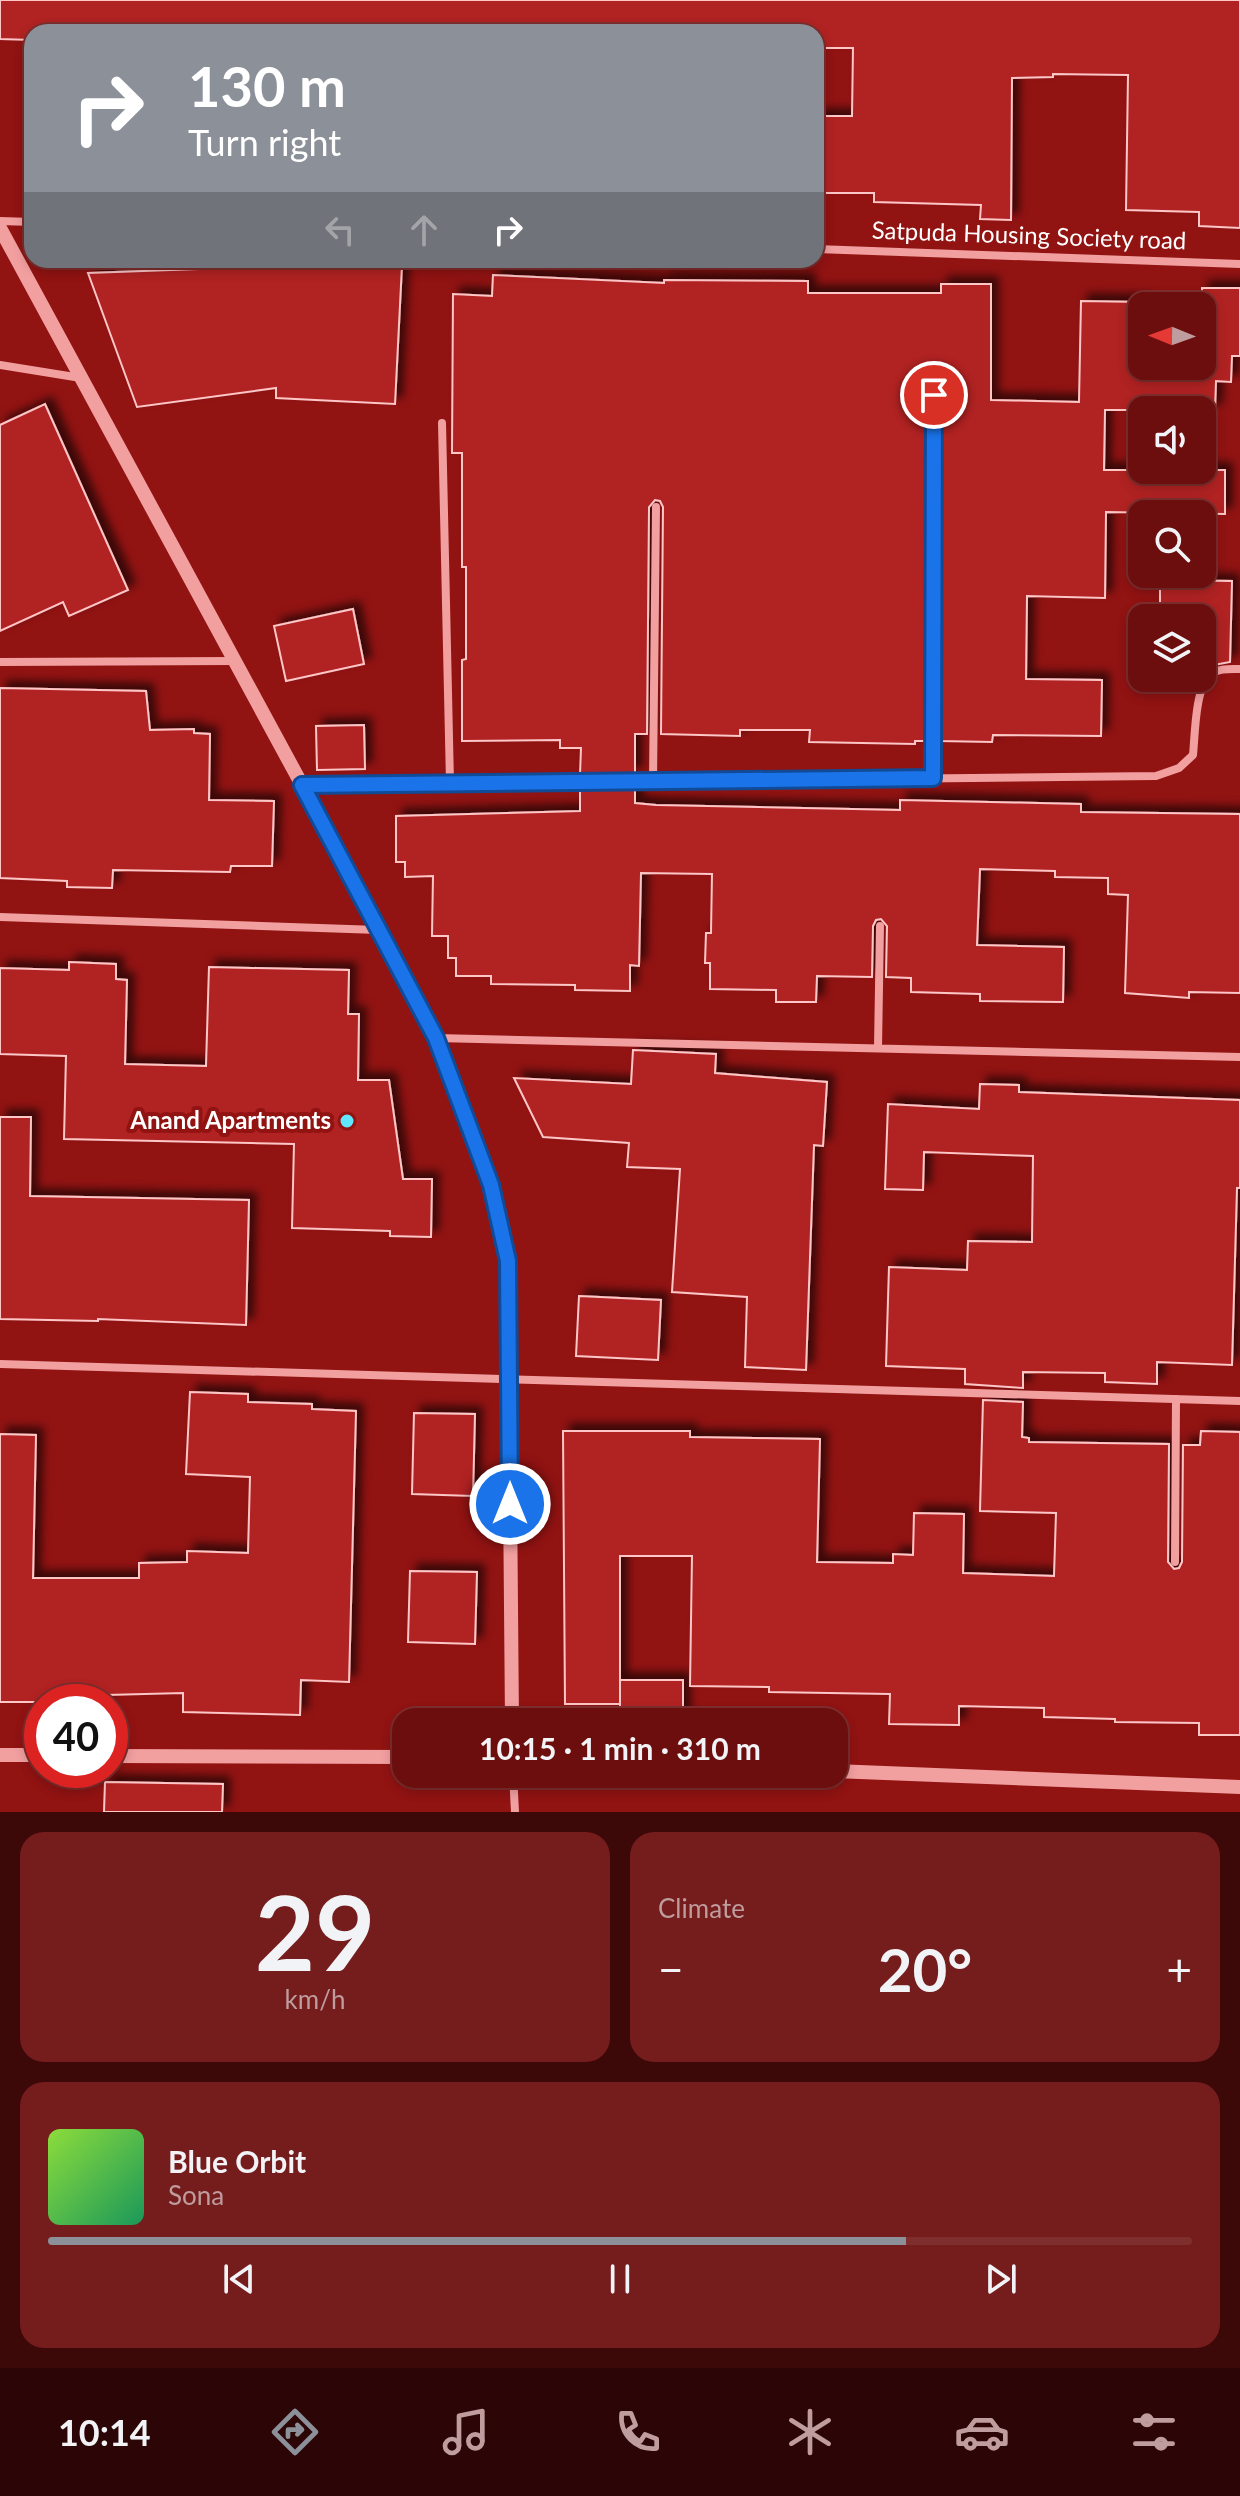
<!DOCTYPE html>
<meta charset="utf-8">
<style>
body{margin:0;font-family:Lato,sans-serif;background:#751c1c;color:#f1f3f6;height:100vh;display:flex;flex-direction:column;font-size:30px;white-space:nowrap}
*{box-sizing:border-box;margin:0}
p{font-size:26px;color:#bf9c9e}
.icon{flex:none;width:44px;height:44px;fill:none;stroke:currentColor;stroke-width:2;stroke-linecap:round;stroke-linejoin:round}
.map{position:relative;height:1812px;overflow:hidden}
.details{display:flex;flex-direction:column;gap:20px;padding:20px;background:#3c0808;flex:1}
.details>*{flex:none}
.top-card{position:absolute;left:24px;top:24px;width:800px;height:244px;border-radius:24px;box-shadow:0 4px 12px #0003,0 0 0 2px #7f2e2e;background:#8c9099;color:#fff;overflow:hidden}
.needle{width:52px;rotate:271deg}
.controls{position:absolute;left:1128px;top:292px;display:grid;gap:16px}
.controls a{display:grid;place-items:center;width:88px;height:88px;border-radius:16px;background:#6d0e0e;box-shadow:0 4px 12px #0003,0 0 0 2px #7f2e2e;font-size:40px}
.speed{position:absolute;left:24px;top:1684px;display:flex;gap:16px;font-size:40px;font-weight:700;text-align:center}
.speed>*{display:grid;place-content:center;width:104px;height:104px;border-radius:50%;background:#6d0e0e;box-shadow:0 4px 12px #0003,0 0 0 2px #7f2e2e;line-height:1}
.speed .limit{border:12px solid #d22;background:#fff;color:#111}
.pin{position:absolute;display:grid;place-items:center;width:68px;height:68px;color:#fff;margin:-34px;border:4px solid #fff;border-radius:50%;box-shadow:0 2px 8px #0007}
.me{position:absolute;width:88px;margin:-44px;rotate:0deg;stroke-linejoin:round;filter:drop-shadow(0 0 6px #0008)}
.turn{display:flex;align-items:center;gap:28px;height:168px;padding:0 32px;font-size:36px}
.turn .icon{width:104px;height:104px;stroke-width:2.5}
.turn b{display:block;font-size:56px;line-height:68px}
.lanes{display:flex;align-items:center;height:76px;padding:0 32px;background:#0003;justify-content:center;gap:40px;direction:ltr}
.lanes .off{opacity:.35}
.big{font-size:60px;font-weight:700;line-height:1.1}
.details .widget{flex:1;display:flex;flex-direction:column;justify-content:center;gap:12px;min-width:0;padding:0 28px;border-radius:24px;background:#751c1c}
.details .dial{align-items:center;gap:0}
.dial b{font-size:104px;line-height:1}
.song{display:flex;align-items:center;gap:24px}
.cover{width:96px;height:96px;border-radius:12px;background:linear-gradient(135deg,hsl(90 70% 55%),hsl(150 70% 35%))}
.played{height:8px;border-radius:4px;background:linear-gradient(90deg,#8c9099 75%,#7f2e2e 75%)}
.keys{display:flex;justify-content:space-around;direction:ltr}
.heat{display:flex;justify-content:space-between;align-items:center;font-size:44px;direction:ltr}
.details .tiles{flex:1;display:grid;gap:20px;grid-template-columns:1fr 1fr}
.widget:last-child{grid-column:span 2}
.trip{position:absolute;left:392px;top:1708px;width:456px;height:80px;border-radius:24px;background:#6d0e0e;box-shadow:0 4px 12px #0003,0 0 0 2px #7f2e2e;font-weight:700;line-height:80px;text-align:center}
.tabs{display:flex;height:128px;justify-content:space-around;align-items:center;background:#2c0606;color:#bf9c9e}
.tabs .icon{width:56px;height:56px}
.tabs .on{color:#8c9099}
.tabs b{font-size:36px;color:#f1f3f6}
.map>svg:first-child{display:block}
.building{fill:#b12021;stroke:#fdc6c7;stroke-width:2;filter:url(#shadow)}
.lines{fill:none;stroke-linecap:round;stroke-linejoin:round}
.minor{stroke:#f29fa0;stroke-width:8}
.tertiary{stroke:#f29fa0;stroke-width:14}
.route-casing{stroke:#114b97;stroke-width:20}
.route{stroke:#1a73e8;stroke-width:14}
.poi-dot{fill:#60e7ff;stroke:#911312;stroke-width:3}
.labels{text-anchor:middle;stroke-width:8;stroke-linejoin:round;paint-order:stroke}
.street-label{font-size:24px;fill:#fff;stroke:#911312}
.poi-label{font-size:24px;font-weight:bold;fill:#fff;stroke:#911312;text-anchor:end}
</style>
<div class="map">
<svg width="1240" height="1812" viewBox="0 0 1240 1812">
<defs>
<filter id="shadow"><feDropShadow dx="7" dy="-7" stdDeviation="4" flood-color="#0009"/></filter>
</defs>
<rect width="100%" height="100%" fill="#911312"/>
<path class="building" d="M 0,0 L 1240,0 L 1240,228 L 1199,226 L 1199,212 L 1126,210 L 1128,75 L 1053,74 L 1053,77 L 1012,78 L 1011,220 L 980,219 L 981,205 L 874,202 L 874,193 L 816,193 L 816,116 L 852,116 L 853,48 L 816,48 L 816,32 L 32,32 L 32,40 L 0,39 Z
M 282,260 L 402,265 L 395,404 L 276,398 L 276,388 L 137,407 L 88,273 L 282,266 Z
M 493,275 L 664,283 L 664,280 L 808,281 L 808,293 L 941,293 L 941,284 L 991,284 L 991,400 L 1079,402 L 1081,301 L 1142,302 L 1142,366 L 1202,366 L 1202,288 L 1240,288 L 1240,356 L 1232,356 L 1231,382 L 1216,381 L 1215,410 L 1105,410 L 1104,470 L 1225,470 L 1225,514 L 1106,512 L 1105,598 L 1027,596 L 1026,679 L 1102,680 L 1101,736 L 993,735 L 992,742 L 940,741 L 941,395 L 938,389 L 931,389 L 927,395 L 926,741 L 915,741 L 915,744 L 809,742 L 810,730 L 740,730 L 740,736 L 661,734 L 663,507 L 660,501 L 655,500 L 649,507 L 647,734 L 635,734 L 635,774 L 580,775 L 581,748 L 560,748 L 560,740 L 462,741 L 462,660 L 466,659 L 466,567 L 462,567 L 462,453 L 452,453 L 453,294 L 492,296 Z
M 45,404 L 128,590 L 69,616 L 63,602 L 0,631 L 0,425 Z
M 1160,580 L 1232,581 L 1230,662 L 1214,665 L 1202,674 L 1202,618 L 1160,618 Z
M 353,609 L 364,664 L 286,681 L 274,626 Z
M 0,688 L 146,691 L 150,730 L 194,729 L 194,733 L 210,734 L 209,800 L 274,801 L 272,866 L 231,866 L 230,872 L 113,870 L 112,888 L 67,887 L 67,881 L 0,878 Z
M 364,725 L 365,769 L 317,770 L 316,726 Z
M 635,788 L 635,803 L 656,805 L 900,810 L 900,800 L 1081,804 L 1081,812 L 1240,814 L 1240,993 L 1189,992 L 1189,998 L 1125,993 L 1128,895 L 1108,894 L 1108,878 L 1055,877 L 1055,871 L 980,869 L 977,945 L 1064,947 L 1063,1002 L 980,1001 L 980,994 L 911,992 L 911,978 L 886,977 L 887,926 L 881,919 L 876,920 L 873,926 L 872,977 L 817,976 L 816,1002 L 776,1002 L 776,990 L 710,989 L 710,963 L 705,963 L 706,933 L 711,933 L 712,874 L 641,873 L 639,966 L 630,965 L 630,991 L 575,990 L 575,985 L 491,984 L 491,976 L 456,976 L 456,958 L 448,958 L 448,936 L 432,936 L 433,876 L 405,877 L 405,862 L 396,862 L 396,816 L 580,811 L 580,789 Z
M 69,962 L 116,964 L 116,979 L 127,980 L 125,1064 L 206,1066 L 209,967 L 349,970 L 348,1014 L 359,1014 L 358,1080 L 389,1080 L 403,1179 L 432,1179 L 431,1237 L 390,1236 L 390,1231 L 292,1228 L 294,1144 L 64,1139 L 66,1056 L 0,1054 L 0,968 L 69,970 Z
M 633,1050 L 716,1054 L 715,1073 L 827,1082 L 823,1146 L 814,1145 L 806,1370 L 745,1367 L 747,1297 L 672,1292 L 680,1169 L 627,1167 L 629,1143 L 543,1137 L 514,1078 L 631,1084 Z
M 980,1084 L 1019,1085 L 1019,1092 L 1240,1100 L 1240,1188 L 1237,1188 L 1232,1365 L 1157,1362 L 1157,1384 L 1105,1382 L 1105,1373 L 1023,1372 L 1023,1388 L 965,1384 L 965,1369 L 886,1366 L 889,1267 L 967,1270 L 968,1241 L 1032,1242 L 1033,1156 L 924,1152 L 923,1190 L 885,1189 L 888,1104 L 979,1109 Z
M 0,1117 L 31,1117 L 30,1196 L 249,1200 L 246,1325 L 98,1319 L 98,1321 L 0,1319 Z
M 579,1296 L 661,1300 L 658,1360 L 576,1356 Z
M 190,1392 L 248,1394 L 248,1402 L 312,1404 L 312,1409 L 356,1411 L 349,1682 L 301,1680 L 300,1715 L 183,1712 L 183,1693 L 106,1695 L 106,1702 L 0,1702 L 0,1434 L 36,1435 L 33,1578 L 139,1578 L 139,1563 L 187,1562 L 187,1551 L 248,1553 L 250,1477 L 186,1474 Z
M 983,1400 L 1023,1402 L 1022,1437 L 1029,1438 L 1029,1442 L 1169,1444 L 1168,1562 L 1174,1569 L 1179,1568 L 1182,1562 L 1183,1445 L 1200,1445 L 1201,1431 L 1240,1432 L 1240,1735 L 1199,1735 L 1199,1723 L 1115,1722 L 1115,1719 L 1044,1717 L 1044,1708 L 959,1706 L 959,1725 L 889,1724 L 890,1694 L 769,1692 L 769,1687 L 690,1686 L 692,1556 L 620,1556 L 620,1704 L 565,1704 L 563,1431 L 690,1431 L 690,1437 L 820,1439 L 817,1562 L 893,1563 L 893,1554 L 913,1555 L 914,1513 L 964,1514 L 963,1573 L 1054,1576 L 1056,1513 L 980,1511 Z
M 414,1413 L 475,1414 L 473,1496 L 412,1494 Z
M 410,1571 L 477,1572 L 475,1644 L 408,1642 Z
M 620,1680 L 683,1680 L 683,1720 L 620,1719 Z
M 105,1782 L 223,1784 L 222,1812 L 104,1812 Z"/>
<g class="lines">
<path class="minor" d="M 0,221 L 32,222
M 816,249 L 1240,264
M 0,365 L 81,378
M 442,423 L 450,783
M 0,662 L 235,661
M 933,778 L 934,395
M 653,781 L 656,507
M 302,785 L 1156,776 L 1179,768 L 1193,755 C 1195,736 1195,688 1210,675 C 1218,668 1230,669 1240,669
M 0,917 L 378,930
M 436,1038 L 1240,1057
M 878,1048 L 880,926
M 0,1364 L 1240,1401
M 1175,1562 L 1176,1399
M 513,1774 L 515,1812"/>
<path class="tertiary" d="M 0,228 L 302,785 L 436,1038 L 491,1185 L 508,1261 L 512,1722
M 0,1755 L 42,1755
M 110,1756 L 406,1757
M 834,1771 L 1240,1787"/>
</g>
<g class="lines">
<g class="route-casing">
<path id="route" d="M 510,1504 L 508,1261 L 491,1185 L 436,1038 L 302,785 L 933,778 L 934,395"/>
</g>
<use href="#route" class="route"/>
</g>
<circle class="poi-dot" cx="347" cy="1121" r="8"/>
<g class="labels">
<g class="street-label">
<text transform="translate(1029 236) rotate(2)" y="8">Satpuda Housing Society road</text>
</g>
<g class="poi-label">
<text x="331" y="1129">Anand Apartments</text>
</g>
</g>
</svg>
<div class="controls">
<a><svg class="needle" viewBox="-14 -14 28 28"><path d="M0-13l5 13h-10z" fill="#e53935"/><path d="M0 13l5-13h-10z" fill="#bf9c9e"/></svg></a>
<a><svg class="icon" aria-label="sound" viewBox="0 0 24 24"><path d="M4 9h4l5-4v14l-5-4H4zM17 9q2 3 0 6"/></svg></a>
<a><svg class="icon" aria-label="search" viewBox="0 0 24 24"><circle cx="10" cy="10" r="6"/><path d="M15 15l6 6"/></svg></a>
<a><svg class="icon" aria-label="layers" viewBox="0 0 24 24"><path d="M12 4l9 5-9 5-9-5zM3 14l9 5 9-5"/></svg></a>
</div>
<div class="speed"><div class="limit">40</div></div>
<div class="pin" style="left:934px;top:395px;background:#d93025"><svg class="icon" aria-label="arrive" viewBox="0 0 24 24"><path d="M6 21V4h12l-3 4 3 4H6"/></svg></div>
<svg class="me" style="left:510px;top:1504px" viewBox="-20 -20 40 40"><circle r="17" fill="#1a73e8" stroke="#fff" stroke-width="3"/><path d="M0-11L8 9 0 5-8 9z" fill="#fff"/></svg>
<div class="trip">10:15 · 1 min · 310 m</div>
<div class="top-card">
<div class="turn"><svg class="icon" aria-label="right" viewBox="0 0 24 24"><path d="M7 20v-9h11M14 6l5 5-5 5"/></svg><div><b>130 m</b>Turn right</div></div>
<div class="lanes"><svg class="icon off" aria-label="left" viewBox="0 0 24 24"><path d="M17 20v-9H6M10 6l-5 5 5 5"/></svg><svg class="icon off" aria-label="ahead" viewBox="0 0 24 24"><path d="M12 20V5M6 11l6-6 6 6"/></svg><svg class="icon" aria-label="right" viewBox="0 0 24 24"><path d="M7 20v-9h11M14 6l5 5-5 5"/></svg></div>
</div>
</div>
<section class="details">
<div class="tiles">
<div class="widget dial"><b>29</b><p>km/h</p></div>
<div class="widget"><p>Climate</p>
<div class="heat"><a>−</a><b class="big">20°</b><a>+</a></div>
</div>
<div class="widget">
<div class="song"><i class="cover"></i><div><b>Blue Orbit</b><p>Sona</p></div></div>
<div class="played"></div>
<div class="keys"><svg class="icon" aria-label="previous" viewBox="0 0 24 24"><path d="M18 5L8 12l10 7zM5 5v14"/></svg><svg class="icon" aria-label="pause" viewBox="0 0 24 24"><path d="M8 5v14M16 5v14"/></svg><svg class="icon" aria-label="next" viewBox="0 0 24 24"><path d="M6 5l10 7-10 7zM19 5v14"/></svg></div>
</div>
</div>
</section>
<nav class="tabs">
<b>10:14</b>
<svg class="icon on" aria-label="directions" viewBox="0 0 24 24"><path d="M12 3l9 9-9 9-9-9zM9 14v-3h6M13 9l2 2-2 2"/></svg>
<svg class="icon" aria-label="music" viewBox="0 0 24 24"><path d="M9 18V5l10-2v13"/><circle cx="6" cy="18" r="3"/><circle cx="16" cy="16" r="3"/></svg>
<svg class="icon" aria-label="phone" viewBox="0 0 24 24"><path d="M5 4h4l2 5-3 2q2 4 5 5l2-3 5 2v4C11 20 4 13 5 4z"/></svg>
<svg class="icon" aria-label="climate" viewBox="0 0 24 24"><path d="M12 3v18M4 7l16 10M4 17L20 7"/></svg>
<svg class="icon" aria-label="car" viewBox="0 0 24 24"><path d="M5 17H2v-5l4-1 3-4h7l3 4 3 1v5h-3M9 17h6M6 11h13"/><circle cx="7" cy="17" r="2"/><circle cx="17" cy="17" r="2"/></svg>
<svg class="icon" aria-label="filters" viewBox="0 0 24 24"><path d="M4 7h16M4 17h16"/><circle cx="9" cy="7" r="2"/><circle cx="15" cy="17" r="2"/></svg>
</nav>
